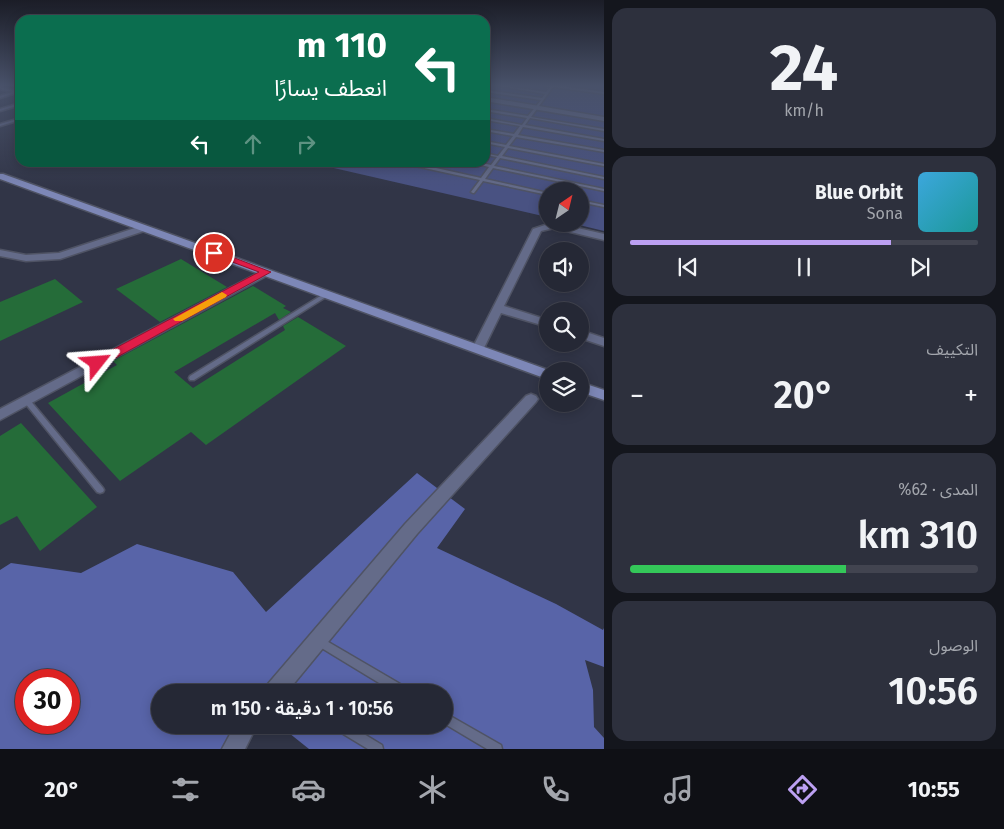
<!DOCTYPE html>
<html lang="ar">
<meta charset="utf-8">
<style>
body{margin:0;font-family:"Fira Sans","Noto Sans Arabic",sans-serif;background:#2d303d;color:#f1f3f6;direction:rtl;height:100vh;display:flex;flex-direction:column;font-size:19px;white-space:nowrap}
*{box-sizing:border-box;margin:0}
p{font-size:16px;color:#a3a6ad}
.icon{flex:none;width:28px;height:28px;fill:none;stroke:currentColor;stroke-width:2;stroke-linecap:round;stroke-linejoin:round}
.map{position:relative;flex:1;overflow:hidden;direction:ltr}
.details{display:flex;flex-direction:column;gap:8px;padding:8px;background:#14161d;width:400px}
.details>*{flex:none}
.top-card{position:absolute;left:15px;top:15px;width:475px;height:152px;border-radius:15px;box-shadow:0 2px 12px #0003,0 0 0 1px #424450;direction:rtl;background:#0b6e4f;color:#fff;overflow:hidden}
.needle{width:32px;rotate:35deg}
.fabs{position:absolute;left:539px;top:182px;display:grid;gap:10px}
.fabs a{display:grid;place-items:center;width:50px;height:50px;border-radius:50%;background:#252835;box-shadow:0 2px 12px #0003,0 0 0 1px #424450;font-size:25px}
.speed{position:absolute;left:15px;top:669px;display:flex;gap:10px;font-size:25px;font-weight:700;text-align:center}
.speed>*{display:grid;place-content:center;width:65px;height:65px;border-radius:50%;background:#252835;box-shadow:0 2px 12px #0003,0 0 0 1px #424450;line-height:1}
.speed .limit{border:8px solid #d22;background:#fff;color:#111}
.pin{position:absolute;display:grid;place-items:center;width:42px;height:42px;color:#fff;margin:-21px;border:2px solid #fff;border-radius:50%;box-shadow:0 1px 5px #0007}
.me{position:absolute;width:55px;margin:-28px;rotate:62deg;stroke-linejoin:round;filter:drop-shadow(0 0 4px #0008)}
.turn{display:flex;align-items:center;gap:18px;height:105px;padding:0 20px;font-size:22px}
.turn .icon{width:65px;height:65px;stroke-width:2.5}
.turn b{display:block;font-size:35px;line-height:42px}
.lanes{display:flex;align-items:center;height:48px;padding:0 20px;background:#0003;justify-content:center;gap:25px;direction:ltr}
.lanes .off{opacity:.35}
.big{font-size:38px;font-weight:600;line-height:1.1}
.details .tile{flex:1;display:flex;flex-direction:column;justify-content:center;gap:8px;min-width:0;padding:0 18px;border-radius:15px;background:#2d303d}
.details .dial{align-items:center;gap:0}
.dial b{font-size:65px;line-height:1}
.song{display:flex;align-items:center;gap:15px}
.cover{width:60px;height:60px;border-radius:8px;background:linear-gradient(135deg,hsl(200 70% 55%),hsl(180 70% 35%))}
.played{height:5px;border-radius:2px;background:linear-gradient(90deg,#bca0f2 75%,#424450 75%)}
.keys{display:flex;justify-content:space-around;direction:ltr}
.heat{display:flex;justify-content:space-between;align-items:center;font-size:28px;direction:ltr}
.charge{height:8px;border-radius:4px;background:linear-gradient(90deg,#34c759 62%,#424450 0)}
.trip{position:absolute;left:151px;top:684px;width:302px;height:50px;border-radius:25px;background:#252835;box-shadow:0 2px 12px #0003,0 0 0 1px #424450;font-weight:600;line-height:50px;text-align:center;direction:rtl}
.tabs{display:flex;height:80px;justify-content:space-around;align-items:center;background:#0f1015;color:#a3a6ad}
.tabs .icon{width:35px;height:35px}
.tabs .active{color:#bca0f2}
.tabs b{font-size:22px;color:#f1f3f6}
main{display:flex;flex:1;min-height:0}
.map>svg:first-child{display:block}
.green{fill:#495282}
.forest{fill:#5864a8;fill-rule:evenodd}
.building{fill:#256c39}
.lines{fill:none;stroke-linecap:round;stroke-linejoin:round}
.lane-casing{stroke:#4f5364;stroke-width:3}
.street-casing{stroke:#4f5364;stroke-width:3}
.secondary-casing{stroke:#4f5364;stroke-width:3}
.lane{fill:#646b89;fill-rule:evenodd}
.street{fill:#646b89;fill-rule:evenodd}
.secondary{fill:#7d87b7;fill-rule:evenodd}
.route{fill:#e11d48;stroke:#92132f}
.slow{fill:#f59e0b}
</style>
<main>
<section class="details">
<div class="tile dial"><b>24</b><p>km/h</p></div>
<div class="tile">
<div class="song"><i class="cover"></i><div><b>Blue Orbit</b><p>Sona</p></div></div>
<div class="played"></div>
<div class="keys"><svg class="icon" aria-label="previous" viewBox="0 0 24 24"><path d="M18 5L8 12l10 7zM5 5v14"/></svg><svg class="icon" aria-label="pause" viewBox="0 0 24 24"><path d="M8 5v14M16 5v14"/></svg><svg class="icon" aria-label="next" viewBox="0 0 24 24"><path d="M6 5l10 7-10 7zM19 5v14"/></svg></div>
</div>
<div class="tile"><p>التكييف</p>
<div class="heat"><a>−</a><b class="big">20°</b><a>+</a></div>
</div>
<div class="tile"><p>المدى · 62%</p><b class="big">310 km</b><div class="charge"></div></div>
<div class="tile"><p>الوصول</p><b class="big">10:56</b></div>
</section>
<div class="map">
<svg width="604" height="749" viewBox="0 0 604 749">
<rect width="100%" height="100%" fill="#313547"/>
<path class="green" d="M 485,85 L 604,85 L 604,231 L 575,224 L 580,224 L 580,191 L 548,191 L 547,217 L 312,163 L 485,162 Z"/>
<path class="forest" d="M 417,473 L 465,509 L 437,548 L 556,604 L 603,630 L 604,628 L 604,667 L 585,660 L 593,690 L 594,727 L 604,738 L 604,749 L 309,749 L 279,725 L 445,725 L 445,692 L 160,692 L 160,725 L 258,725 L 236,749 L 0,749 L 0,570 L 11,563 L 81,573 L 137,544 L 233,572 L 266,612 ZM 26,680 L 69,680 L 69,722 L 26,722 Z"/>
<path class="building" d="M 181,259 L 227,287 L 160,322 L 116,289 Z
M 55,279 L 83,302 L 0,341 L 0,302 Z
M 253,286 L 286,306 L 283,308 L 291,312 L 279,320 L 275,313 L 174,372 L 193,388 L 285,330 L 283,326 L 298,317 L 346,346 L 206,445 L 191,432 L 120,481 L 48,403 L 117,365 L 113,361 Z
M 21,423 L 97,507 L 40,551 L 17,516 L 0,525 L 0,436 Z"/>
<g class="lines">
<g class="lane-casing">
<path id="lane" d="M 494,85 L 498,85 L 546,92 L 550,87 L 544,86 L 544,85 L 554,85 L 604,92 L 604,94 L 553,87 L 531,117 L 604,129 L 604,131 L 530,118 L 525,125 L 604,139 L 604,141 L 523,127 L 518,135 L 604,150 L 604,152 L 516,137 L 509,146 L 604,164 L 604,166 L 508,148 L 502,156 L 604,177 L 604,179 L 500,158 L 494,166 L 604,189 L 604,191 L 493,168 L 485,179 L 548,193 L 548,195 L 483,181 L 474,193 L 473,193 L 471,192 L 480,180 L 401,163 L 409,162 L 481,178 L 489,167 L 468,162 L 477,162 L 491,165 L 497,157 L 485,155 L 485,153 L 498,156 L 505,147 L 485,143 L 485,141 L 506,145 L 513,136 L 485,131 L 485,129 L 514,134 L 520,126 L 485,120 L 485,118 L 522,125 L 527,118 L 485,111 L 485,109 L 528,116 L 541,100 L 485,92 L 485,90 L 542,98 L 545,94 Z
M 0,87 L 20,92 L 20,94 L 16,93 L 0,98 L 0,96 L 12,92 L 0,89 Z
M 20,103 L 20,105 L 0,111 L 0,109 Z
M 20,118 L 20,120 L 0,126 L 0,124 Z
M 580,200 L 604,205 L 604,207 L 580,202 Z
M 327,292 L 330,294 L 329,295 L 194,380 L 190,380 L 189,378 L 190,376 Z
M 25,399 L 29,399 L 103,488 L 104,490 L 103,492 L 100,493 L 97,492 L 25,403 L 24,401 Z
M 318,636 L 407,688 L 408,692 L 394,692 L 315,644 L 313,641 L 315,638 Z
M 445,713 L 501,745 L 502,749 L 487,749 L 445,724 Z
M 334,725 L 349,725 L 382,745 L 383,749 L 368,749 L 335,729 Z"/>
</g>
<g class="street-casing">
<path id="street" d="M 485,97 L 604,117 L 604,121 L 485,101 Z
M 548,224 L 560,224 L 604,234 L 604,240 L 554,228 L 541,231 L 504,306 L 548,320 L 548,327 L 501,313 L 482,352 L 474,352 L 472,349 L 533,229 Z
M 144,225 L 148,228 L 147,230 L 60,259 L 26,261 L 0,256 L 0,250 L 26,255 L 59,253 Z
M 266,269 L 271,272 L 270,274 L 0,420 L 0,409 Z
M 580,330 L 604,338 L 604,346 L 580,338 Z
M 531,394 L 536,396 L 538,399 L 536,402 L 417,534 L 287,692 L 264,692 L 267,685 L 405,524 L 526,396 Z
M 235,725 L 257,725 L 245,749 L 222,749 Z"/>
</g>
<g class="secondary-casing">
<path id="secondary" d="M 0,174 L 3,174 L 551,371 L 548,371 L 548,379 L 544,378 L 0,179 Z
M 580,382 L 604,390 L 604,400 L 580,392 Z"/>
</g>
<use href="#lane" class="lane"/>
<use href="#street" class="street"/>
<use href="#secondary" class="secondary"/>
</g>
<linearGradient id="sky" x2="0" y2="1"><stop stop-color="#1b1d27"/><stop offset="0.45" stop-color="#485169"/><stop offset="1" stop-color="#485169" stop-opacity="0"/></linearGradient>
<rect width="604" height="189" fill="url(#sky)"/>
<path class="route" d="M 214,250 L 271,272 L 101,366 L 93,366 L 91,363 L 93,360 L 259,272 L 211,254 L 211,251 Z"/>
<path class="slow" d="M 222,292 L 227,295 L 226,297 L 182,321 L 175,321 L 173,319 Z"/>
</svg>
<div class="fabs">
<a><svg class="needle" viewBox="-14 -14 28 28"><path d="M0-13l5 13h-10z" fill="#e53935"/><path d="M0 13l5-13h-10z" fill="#a3a6ad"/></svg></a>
<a><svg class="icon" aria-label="sound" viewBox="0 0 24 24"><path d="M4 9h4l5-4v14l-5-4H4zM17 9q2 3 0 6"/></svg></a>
<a><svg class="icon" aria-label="search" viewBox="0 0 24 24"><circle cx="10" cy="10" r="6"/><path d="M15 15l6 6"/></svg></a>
<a><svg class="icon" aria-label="layers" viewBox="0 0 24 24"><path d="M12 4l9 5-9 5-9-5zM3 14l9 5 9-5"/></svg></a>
</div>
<div class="speed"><div class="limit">30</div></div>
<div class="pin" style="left:214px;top:253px;background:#d93025"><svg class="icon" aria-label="arrive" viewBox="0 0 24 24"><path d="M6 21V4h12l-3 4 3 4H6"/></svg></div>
<svg class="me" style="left:97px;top:363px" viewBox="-20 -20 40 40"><path d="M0-17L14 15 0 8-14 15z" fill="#e11d48" stroke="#fff" stroke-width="4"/></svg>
<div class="trip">10:56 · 1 دقيقة · 150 m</div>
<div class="top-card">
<div class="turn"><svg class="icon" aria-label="left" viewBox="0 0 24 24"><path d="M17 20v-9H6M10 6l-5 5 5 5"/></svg><div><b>110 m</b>انعطف يسارًا</div></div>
<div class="lanes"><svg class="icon" aria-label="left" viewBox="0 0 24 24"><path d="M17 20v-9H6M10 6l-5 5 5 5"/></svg><svg class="icon off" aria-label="ahead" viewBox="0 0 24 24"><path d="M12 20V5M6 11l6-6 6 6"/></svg><svg class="icon off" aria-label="right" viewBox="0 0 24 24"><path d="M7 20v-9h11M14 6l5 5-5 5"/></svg></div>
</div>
</div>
</main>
<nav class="tabs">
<b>10:55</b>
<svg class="icon active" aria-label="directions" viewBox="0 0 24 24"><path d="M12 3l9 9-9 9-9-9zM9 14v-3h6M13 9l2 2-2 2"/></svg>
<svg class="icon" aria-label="music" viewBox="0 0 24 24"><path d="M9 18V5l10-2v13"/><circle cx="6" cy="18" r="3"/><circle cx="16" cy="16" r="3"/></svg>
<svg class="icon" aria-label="phone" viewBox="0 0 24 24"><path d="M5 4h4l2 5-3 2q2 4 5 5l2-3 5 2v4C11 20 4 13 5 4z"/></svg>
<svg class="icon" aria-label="climate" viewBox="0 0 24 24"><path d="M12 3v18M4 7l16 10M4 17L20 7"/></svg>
<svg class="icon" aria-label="car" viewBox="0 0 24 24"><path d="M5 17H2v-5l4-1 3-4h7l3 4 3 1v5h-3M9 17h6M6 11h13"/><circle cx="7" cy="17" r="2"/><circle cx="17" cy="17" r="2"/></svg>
<svg class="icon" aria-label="filters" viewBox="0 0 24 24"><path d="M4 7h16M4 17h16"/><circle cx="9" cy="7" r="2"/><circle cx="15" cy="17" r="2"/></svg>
<b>20°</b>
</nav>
